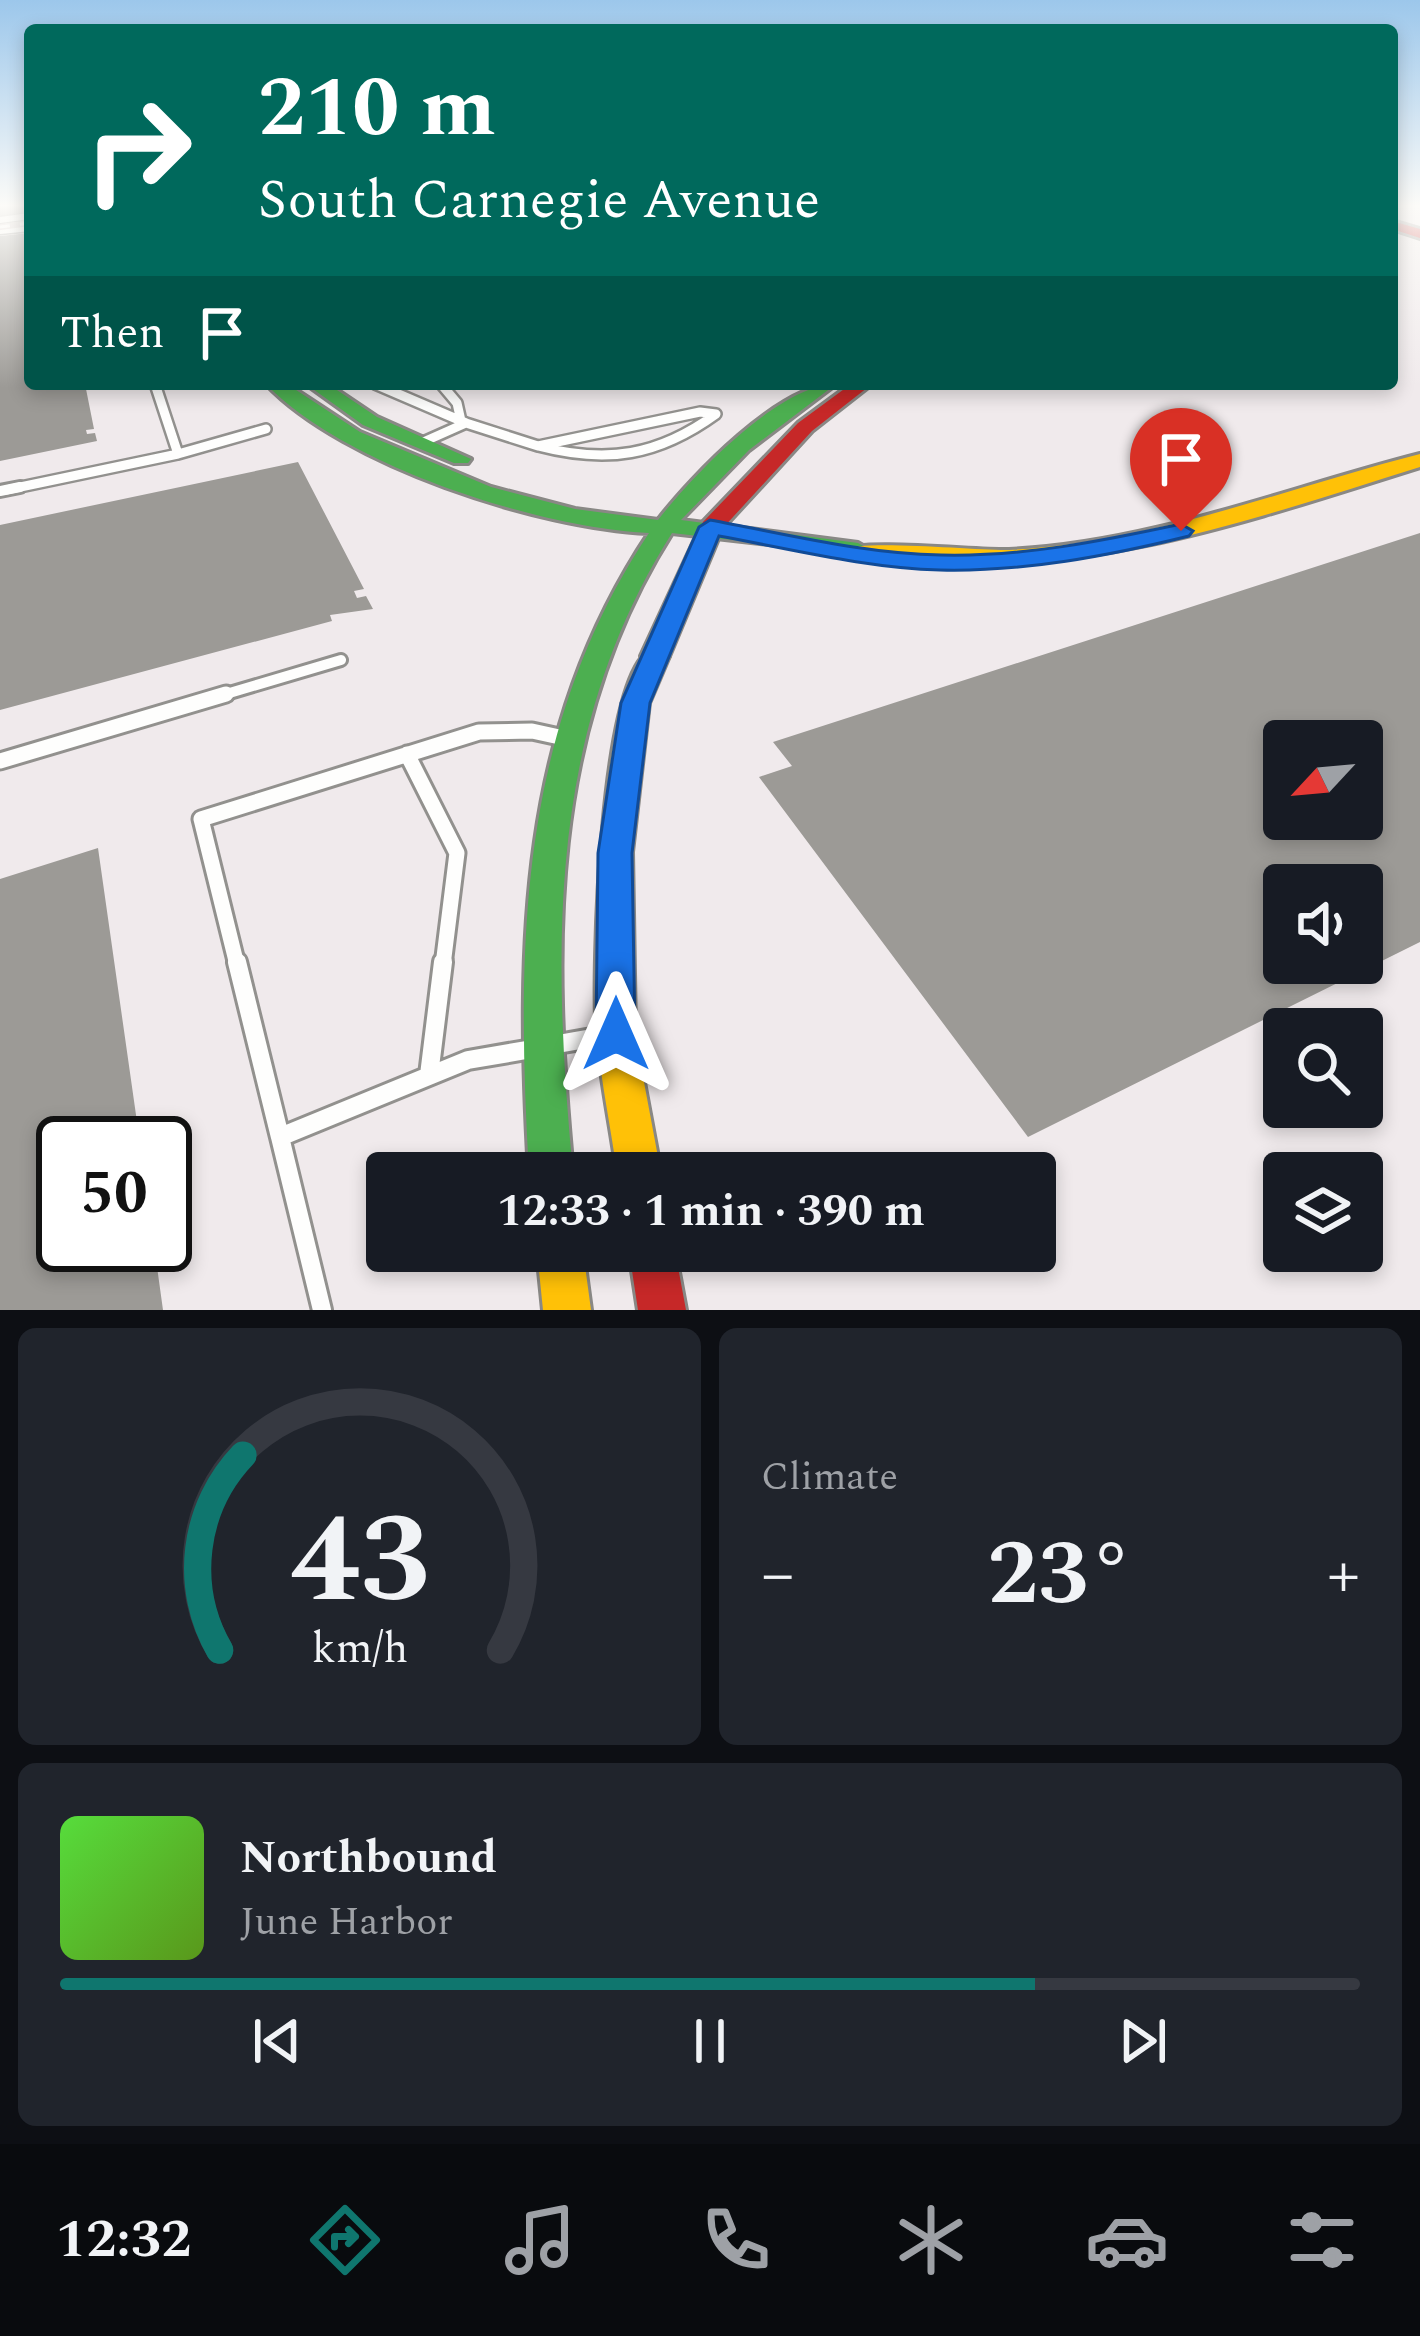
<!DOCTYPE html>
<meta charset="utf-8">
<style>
body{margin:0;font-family:Spectral,serif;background:#20242c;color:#f1f3f6;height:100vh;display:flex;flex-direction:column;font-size:45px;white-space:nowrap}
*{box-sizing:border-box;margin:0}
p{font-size:39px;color:#9ea1a6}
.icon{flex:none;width:66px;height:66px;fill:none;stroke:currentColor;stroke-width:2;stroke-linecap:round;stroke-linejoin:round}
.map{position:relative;height:1310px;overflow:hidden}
.side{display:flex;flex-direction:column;gap:18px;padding:18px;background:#0d0f14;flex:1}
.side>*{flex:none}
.top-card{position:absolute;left:24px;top:24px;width:1374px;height:366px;border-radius:12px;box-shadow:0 6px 18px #0003;background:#00695c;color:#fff;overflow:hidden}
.needle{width:78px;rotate:244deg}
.fabs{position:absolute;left:1263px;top:720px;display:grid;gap:24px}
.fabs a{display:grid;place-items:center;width:120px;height:120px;border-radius:12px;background:#171b24;box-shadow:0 6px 18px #0003;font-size:60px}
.speed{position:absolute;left:36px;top:1116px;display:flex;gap:24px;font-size:60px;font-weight:700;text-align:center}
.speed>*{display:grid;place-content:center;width:156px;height:156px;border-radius:50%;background:#171b24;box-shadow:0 6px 18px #0003;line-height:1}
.speed .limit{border:6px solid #111;border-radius:18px;background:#fff;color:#111}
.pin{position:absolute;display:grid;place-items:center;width:102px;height:102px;color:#fff;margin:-123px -51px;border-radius:50% 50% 50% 0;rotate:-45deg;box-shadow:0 0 12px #0007}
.pin .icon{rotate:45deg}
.me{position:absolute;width:132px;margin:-66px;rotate:0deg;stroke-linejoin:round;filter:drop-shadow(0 0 9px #0008)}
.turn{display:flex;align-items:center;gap:42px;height:252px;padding:0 36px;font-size:54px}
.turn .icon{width:156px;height:156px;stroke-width:2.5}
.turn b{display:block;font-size:84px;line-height:102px}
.then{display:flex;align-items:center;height:114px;padding:0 36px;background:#0003;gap:24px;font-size:45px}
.big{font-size:90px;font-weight:700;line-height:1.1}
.side .card{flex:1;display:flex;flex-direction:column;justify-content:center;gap:18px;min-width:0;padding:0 42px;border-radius:18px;background:#20242c}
.side .dial{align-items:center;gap:0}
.dial svg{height:312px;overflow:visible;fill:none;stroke:#363941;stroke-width:7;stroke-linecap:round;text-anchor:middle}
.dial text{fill:#f1f3f6;stroke:none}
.song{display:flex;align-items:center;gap:36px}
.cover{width:144px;height:144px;border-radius:18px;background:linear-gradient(135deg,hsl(110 70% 55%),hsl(90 70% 35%))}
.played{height:12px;border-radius:6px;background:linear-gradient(90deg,#0f766e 75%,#363941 75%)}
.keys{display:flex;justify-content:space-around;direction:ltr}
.heat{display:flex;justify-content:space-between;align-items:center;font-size:66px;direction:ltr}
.side .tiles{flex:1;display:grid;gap:18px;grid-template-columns:1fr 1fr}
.card:last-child{grid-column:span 2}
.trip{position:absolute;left:366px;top:1152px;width:690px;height:120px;border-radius:12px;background:#171b24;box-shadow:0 6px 18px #0003;font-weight:700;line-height:120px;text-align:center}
.tab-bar{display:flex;height:192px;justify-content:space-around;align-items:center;background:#090b0e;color:#9ea1a6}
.tab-bar .icon{width:84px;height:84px}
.tab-bar .selected{color:#0f766e}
.tab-bar b{font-size:54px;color:#f1f3f6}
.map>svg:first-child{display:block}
.industrial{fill:#f0eaec;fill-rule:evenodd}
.building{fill:#9c9a96;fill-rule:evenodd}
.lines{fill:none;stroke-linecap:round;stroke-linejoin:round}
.lane-far4-casing{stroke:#92918e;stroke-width:9}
.lane-far3-casing{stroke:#92918e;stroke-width:14}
.lane-far2-casing{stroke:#92918e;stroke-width:16}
.lane-far1-casing{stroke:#92918e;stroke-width:21}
.lane-casing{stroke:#92918e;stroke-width:24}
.fast-casing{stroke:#898885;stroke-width:6}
.slow-casing{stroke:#898885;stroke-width:6}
.jam-casing{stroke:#898885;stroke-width:6}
.lane-far4{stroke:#fefefd;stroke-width:6}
.lane-far3{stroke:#fefefd;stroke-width:9}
.lane-far2{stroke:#fefefd;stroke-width:10}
.lane-far1{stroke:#fefefd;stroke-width:15}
.lane{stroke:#fefefd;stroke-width:18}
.fast{fill:#4caf50;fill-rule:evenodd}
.slow{fill:#ffc107;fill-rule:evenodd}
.jam{fill:#c62828;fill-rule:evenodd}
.rail-casing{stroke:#d4c6c6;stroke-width:6}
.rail{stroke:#fff;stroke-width:3;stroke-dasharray:10;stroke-linecap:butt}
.route{fill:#1a73e8;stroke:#114b97;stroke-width:3}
</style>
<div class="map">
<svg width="1420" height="1310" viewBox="0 0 1420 1310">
<rect width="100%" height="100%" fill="#f9f7f0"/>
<path class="industrial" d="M 0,204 L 30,204 L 30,384 L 1392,384 L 1392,204 L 1420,204 L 1420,1310 L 0,1310 ZM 1284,741 L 1362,741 L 1362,819 L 1284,819 ZM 1284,885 L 1362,885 L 1362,963 L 1284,963 ZM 1284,1029 L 1362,1029 L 1362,1107 L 1284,1107 ZM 63,1143 L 165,1143 L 165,1245 L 63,1245 ZM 387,1173 L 1035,1173 L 1035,1251 L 387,1251 ZM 1284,1173 L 1362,1173 L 1362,1251 L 1284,1251 Z"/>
<path class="building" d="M 0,204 L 30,204 L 30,213 L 0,217 Z
M 30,233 L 30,384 L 85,384 L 94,429 L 86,430 L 87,434 L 95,433 L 97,441 L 0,461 L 0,236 Z
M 298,462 L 364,589 L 354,591 L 357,598 L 366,596 L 373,609 L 330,615 L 332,621 L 0,710 L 0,525 Z
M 1420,533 L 1420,942 L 1028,1137 L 759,777 L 792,766 L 773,742 ZM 1284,741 L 1362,741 L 1362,819 L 1284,819 ZM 1284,885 L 1362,885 L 1362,963 L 1284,963 Z
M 98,848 L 140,1143 L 63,1143 L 63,1245 L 154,1245 L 163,1310 L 0,1310 L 0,879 Z"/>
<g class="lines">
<g class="lane-far4-casing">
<path id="lane-far4" d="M 0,220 L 30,216
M 0,231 L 30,228"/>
</g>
<g class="lane-far3-casing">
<path id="lane-far3" d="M 375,384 L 466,423 L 421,443
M 441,384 L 457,403 L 461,421
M 700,412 L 716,414 C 658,456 607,464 538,446 Z
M 466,423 L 538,446
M 178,454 L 266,429
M 6,490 L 178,454 L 155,384"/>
</g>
<g class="lane-far2-casing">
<path id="lane-far2" d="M 0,491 L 20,487
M 216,697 L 341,660"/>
</g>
<g class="lane-far1-casing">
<path id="lane-far1" d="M 407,754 L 457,853 L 443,965
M 0,761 L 226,694
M 237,965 L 201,819 L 479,732 L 532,731 L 564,738"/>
</g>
<g class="lane-casing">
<path id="lane" d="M 237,962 L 280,1137
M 552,1045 L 609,1035
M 429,1075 L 443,962
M 322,1310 L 280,1137 L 468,1060 L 532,1049"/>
</g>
<g class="fast-casing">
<path id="fast" d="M 266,384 L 287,384 L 360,432 L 491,487 L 575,509 L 658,520 C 692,476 780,384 836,384 L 749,450 L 681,520 L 858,543 L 870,550 L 866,555 L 672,533 C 547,730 552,949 573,1173 L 529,1173 C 516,945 518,730 649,533 C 538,528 343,465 266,384 Z
M 306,384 L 328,384 L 377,417 L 471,459 L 468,463 L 454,463 L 363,425 Z"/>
</g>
<g class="slow-casing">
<path id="slow" d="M 1420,454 L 1420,467 C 1254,519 1085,579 908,562 C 888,560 860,562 846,550 C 858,539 981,551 1009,550 C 1152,543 1283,489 1420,454 Z
M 655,648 L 669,656 L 649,703 L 632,852 L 635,1034 L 661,1173 L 617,1173 C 611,1128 601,1082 597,1037 C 592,981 599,662 655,648 Z
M 537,1251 L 583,1251 L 591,1310 L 543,1310 Z"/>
</g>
<g class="jam-casing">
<path id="jam" d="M 1392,221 L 1420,229 L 1420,238 L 1392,229 Z
M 851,384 L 872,384 L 812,431 L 722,529 L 669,656 L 665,662 L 645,662 L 641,656 L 703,522 L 798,423 Z
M 629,1251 L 675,1251 L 686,1310 L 638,1310 Z"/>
</g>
<use href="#lane-far4" class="lane-far4"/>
<use href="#lane-far3" class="lane-far3"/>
<use href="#lane-far2" class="lane-far2"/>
<use href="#lane-far1" class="lane-far1"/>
<use href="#lane" class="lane"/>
<use href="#fast" class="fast"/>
<use href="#slow" class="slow"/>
<use href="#jam" class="jam"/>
<g class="rail-casing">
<path id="rail" d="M 0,227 L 30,223"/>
</g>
<use href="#rail" class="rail"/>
</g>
<linearGradient id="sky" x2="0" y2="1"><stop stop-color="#9cc7eb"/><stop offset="0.53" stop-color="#fcfbf8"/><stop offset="1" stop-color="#fcfbf8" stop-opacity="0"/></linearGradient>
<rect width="1420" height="388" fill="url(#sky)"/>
<path class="route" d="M 710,520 C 786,534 864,554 941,555 C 1023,557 1102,541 1181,524 L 1193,531 L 1189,536 C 1108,556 1024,572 940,570 C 866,568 791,549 719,536 L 650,703 L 632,853 L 635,1034 L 629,1046 L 616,1051 L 602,1046 L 596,1034 L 598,853 L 621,703 L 699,527 Z"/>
</svg>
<div class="fabs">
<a><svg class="needle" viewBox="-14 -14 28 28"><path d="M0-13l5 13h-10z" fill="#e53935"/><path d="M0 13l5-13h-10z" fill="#9ea1a6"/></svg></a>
<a><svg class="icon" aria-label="sound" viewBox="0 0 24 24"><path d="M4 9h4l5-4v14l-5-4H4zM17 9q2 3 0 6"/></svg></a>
<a><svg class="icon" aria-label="search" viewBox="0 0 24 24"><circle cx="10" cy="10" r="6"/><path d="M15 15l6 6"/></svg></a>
<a><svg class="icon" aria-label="layers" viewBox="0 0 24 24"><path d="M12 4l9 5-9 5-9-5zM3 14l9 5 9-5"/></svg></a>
</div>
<div class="speed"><div class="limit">50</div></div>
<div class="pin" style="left:1181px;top:531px;background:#d93025"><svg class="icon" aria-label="arrive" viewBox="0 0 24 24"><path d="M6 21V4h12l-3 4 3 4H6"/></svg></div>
<svg class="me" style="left:616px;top:1034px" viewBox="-20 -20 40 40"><path d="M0-17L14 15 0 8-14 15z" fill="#1a73e8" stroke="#fff" stroke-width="4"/></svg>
<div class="trip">12:33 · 1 min · 390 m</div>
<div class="top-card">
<div class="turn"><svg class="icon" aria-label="right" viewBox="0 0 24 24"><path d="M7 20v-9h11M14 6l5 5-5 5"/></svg><div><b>210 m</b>South Carnegie Avenue</div></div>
<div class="then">Then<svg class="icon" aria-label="arrive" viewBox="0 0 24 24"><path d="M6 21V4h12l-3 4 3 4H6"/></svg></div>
</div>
</div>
<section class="side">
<div class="tiles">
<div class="card dial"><svg viewBox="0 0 100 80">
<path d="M14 69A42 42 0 1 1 86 69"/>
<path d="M14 69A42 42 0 0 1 20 19" stroke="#0f766e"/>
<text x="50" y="56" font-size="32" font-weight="700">43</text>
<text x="50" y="72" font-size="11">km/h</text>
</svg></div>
<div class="card"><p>Climate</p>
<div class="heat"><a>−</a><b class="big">23°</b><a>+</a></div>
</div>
<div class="card">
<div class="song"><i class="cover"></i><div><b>Northbound</b><p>June Harbor</p></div></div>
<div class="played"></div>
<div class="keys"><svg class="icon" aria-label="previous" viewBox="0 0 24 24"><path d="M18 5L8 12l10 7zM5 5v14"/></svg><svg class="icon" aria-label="pause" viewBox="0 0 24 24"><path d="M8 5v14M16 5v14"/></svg><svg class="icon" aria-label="next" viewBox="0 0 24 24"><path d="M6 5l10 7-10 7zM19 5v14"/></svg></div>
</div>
</div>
</section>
<nav class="tab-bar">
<b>12:32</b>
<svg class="icon selected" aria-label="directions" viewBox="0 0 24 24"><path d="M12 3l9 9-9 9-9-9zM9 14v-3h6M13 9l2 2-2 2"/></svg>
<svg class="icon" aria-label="music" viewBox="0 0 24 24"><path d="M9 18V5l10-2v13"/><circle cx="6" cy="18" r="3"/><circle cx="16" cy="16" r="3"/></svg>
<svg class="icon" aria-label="phone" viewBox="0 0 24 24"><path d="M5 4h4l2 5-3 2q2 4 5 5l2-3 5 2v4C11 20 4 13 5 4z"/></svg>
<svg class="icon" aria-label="climate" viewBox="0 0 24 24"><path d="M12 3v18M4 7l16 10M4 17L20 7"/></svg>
<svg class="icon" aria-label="car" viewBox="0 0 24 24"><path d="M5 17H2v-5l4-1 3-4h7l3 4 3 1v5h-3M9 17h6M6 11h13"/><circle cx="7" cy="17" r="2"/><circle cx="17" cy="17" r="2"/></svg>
<svg class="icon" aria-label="filters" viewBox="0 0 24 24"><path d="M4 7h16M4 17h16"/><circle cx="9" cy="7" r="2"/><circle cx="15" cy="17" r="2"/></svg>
</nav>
